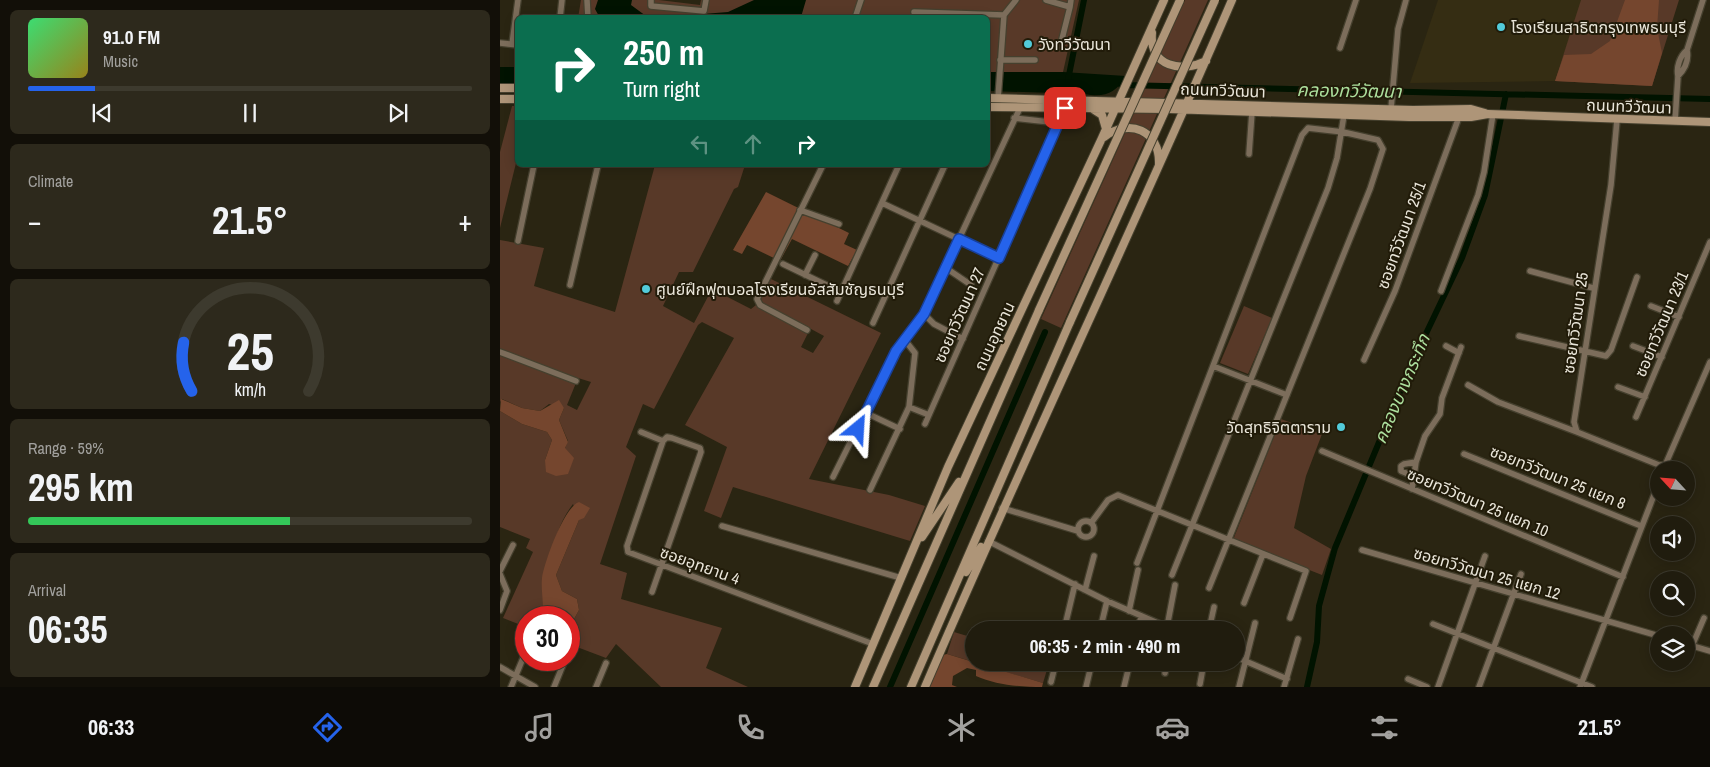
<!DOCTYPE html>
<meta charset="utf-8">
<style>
body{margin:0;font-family:"Archivo Narrow","Noto Sans Thai",sans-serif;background:#2d291c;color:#f1f3f6;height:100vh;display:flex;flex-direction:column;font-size:19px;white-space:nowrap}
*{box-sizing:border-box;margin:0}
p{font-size:16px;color:#a2a19e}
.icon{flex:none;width:28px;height:28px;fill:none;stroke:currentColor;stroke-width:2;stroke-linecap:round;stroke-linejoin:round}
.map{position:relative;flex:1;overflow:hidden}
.side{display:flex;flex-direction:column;gap:10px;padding:10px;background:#120f08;width:500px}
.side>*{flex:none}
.banner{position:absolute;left:15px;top:15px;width:475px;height:152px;border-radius:8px;box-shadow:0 2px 12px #0003,0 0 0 1px #3d3a2e;background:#0b6e4f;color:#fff;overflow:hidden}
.needle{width:32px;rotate:296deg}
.fabs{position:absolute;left:1150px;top:461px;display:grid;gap:10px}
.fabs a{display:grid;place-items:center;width:45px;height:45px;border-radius:50%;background:#201c0e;box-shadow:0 2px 12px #0003,0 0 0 1px #3d3a2e;font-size:25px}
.speed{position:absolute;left:15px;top:606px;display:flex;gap:10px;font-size:25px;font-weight:700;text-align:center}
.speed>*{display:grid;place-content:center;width:65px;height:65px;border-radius:50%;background:#201c0e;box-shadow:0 2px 12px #0003,0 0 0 1px #3d3a2e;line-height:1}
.speed .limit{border:8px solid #d22;background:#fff;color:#111}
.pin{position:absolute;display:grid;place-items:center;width:42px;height:42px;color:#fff;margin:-21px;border-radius:10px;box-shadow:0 2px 8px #0006}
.me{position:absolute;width:55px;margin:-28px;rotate:27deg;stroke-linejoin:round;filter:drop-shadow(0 0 4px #0008)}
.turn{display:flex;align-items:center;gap:18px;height:105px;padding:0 25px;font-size:22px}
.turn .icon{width:65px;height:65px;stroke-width:2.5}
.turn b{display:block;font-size:35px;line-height:42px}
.lanes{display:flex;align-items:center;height:48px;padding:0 25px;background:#0003;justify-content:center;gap:25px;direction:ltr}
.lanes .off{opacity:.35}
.big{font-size:38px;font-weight:700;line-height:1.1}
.side .tile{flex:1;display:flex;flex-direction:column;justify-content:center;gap:8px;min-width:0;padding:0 18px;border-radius:8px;background:#2d291c}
.side .dial{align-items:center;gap:0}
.dial svg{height:130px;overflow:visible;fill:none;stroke:#3d3a2e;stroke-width:7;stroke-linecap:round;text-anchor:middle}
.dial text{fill:#f1f3f6;stroke:none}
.song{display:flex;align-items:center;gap:15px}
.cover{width:60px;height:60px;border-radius:8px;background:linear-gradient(135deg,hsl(140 70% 55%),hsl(50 70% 35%))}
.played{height:5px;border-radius:2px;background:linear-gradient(90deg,#2563eb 15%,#3d3a2e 15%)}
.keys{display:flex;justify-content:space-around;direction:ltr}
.heat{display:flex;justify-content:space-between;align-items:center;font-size:28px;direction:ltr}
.charge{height:8px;border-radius:4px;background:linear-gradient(90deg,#34c759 59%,#3d3a2e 0)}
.trip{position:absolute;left:465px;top:621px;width:280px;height:50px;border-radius:25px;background:#201c0e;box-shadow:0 2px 12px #0003,0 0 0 1px #3d3a2e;font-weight:700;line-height:50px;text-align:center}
.dock{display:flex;height:80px;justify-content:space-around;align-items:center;background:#0d0b06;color:#a2a19e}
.dock .icon{width:35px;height:35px}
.dock .current{color:#2563eb}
.dock b{font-size:22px;color:#f1f3f6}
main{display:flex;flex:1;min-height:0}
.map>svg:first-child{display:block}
.built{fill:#352d13}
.green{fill:#583928;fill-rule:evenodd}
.forest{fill:#75462e}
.water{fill:#011300}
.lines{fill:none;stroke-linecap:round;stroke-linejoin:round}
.canal{stroke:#011300;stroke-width:6}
.street-casing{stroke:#45402e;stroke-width:8}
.secondary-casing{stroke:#45402e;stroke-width:10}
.street{stroke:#7c6d5b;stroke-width:5.5}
.secondary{stroke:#ae9578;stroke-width:8}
.secondary-bridge-casing{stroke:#45402e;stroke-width:10;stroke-linecap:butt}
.secondary-bridge{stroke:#ae9578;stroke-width:8}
.route-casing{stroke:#184099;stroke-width:12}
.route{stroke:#2563eb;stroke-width:9}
.poi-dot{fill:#52cbda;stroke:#211b09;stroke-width:2}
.labels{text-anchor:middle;stroke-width:4;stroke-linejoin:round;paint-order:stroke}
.poi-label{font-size:16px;fill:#eae6da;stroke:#211b09;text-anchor:start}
.street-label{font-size:16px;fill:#eae6da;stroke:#211b09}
.water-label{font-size:18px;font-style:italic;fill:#acdf9d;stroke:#211b09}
</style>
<main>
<section class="side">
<div class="tile">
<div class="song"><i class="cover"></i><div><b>91.0 FM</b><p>Music</p></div></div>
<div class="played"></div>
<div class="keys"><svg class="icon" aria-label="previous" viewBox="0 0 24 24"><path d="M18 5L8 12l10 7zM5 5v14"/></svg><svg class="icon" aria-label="pause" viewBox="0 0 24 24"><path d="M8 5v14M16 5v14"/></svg><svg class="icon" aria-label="next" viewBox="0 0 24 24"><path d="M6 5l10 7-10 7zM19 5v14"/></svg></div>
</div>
<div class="tile"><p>Climate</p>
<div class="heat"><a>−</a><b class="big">21.5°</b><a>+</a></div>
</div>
<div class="tile dial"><svg viewBox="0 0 100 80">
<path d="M14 69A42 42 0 1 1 86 69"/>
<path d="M14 69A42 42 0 0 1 9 39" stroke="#2563eb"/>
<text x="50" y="56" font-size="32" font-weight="700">25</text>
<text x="50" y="72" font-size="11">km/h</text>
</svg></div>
<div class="tile"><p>Range · 59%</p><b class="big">295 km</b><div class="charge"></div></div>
<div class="tile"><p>Arrival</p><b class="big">06:35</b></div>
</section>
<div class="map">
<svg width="1210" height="687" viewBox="0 0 1210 687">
<rect width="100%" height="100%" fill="#2a2512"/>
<path class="built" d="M 938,0 L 1082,0 L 1055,81 L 910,83 Z"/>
<path class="green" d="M 81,0 L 159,0 L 200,5 L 201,0 L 579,0 L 563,72 L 488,72 L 488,18 L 78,18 Z
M 685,0 L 708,0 L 561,328 L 541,319 Z
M 1081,0 L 1179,0 L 1152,86 L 1055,81 Z
M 12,106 L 17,106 L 17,159 L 0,228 L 0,152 Z
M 155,165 L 245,165 L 238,187 L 234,189 L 193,272 L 179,272 L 163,306 L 194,323 L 212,289 L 251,309 L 256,305 L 308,333 L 301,347 L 313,353 L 324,336 L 263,303 L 261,299 L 271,279 L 381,333 L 309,479 L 389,495 L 425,506 L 410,541 L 233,487 L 221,518 L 204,511 L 227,447 L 185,425 L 234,338 L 202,322 L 198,325 L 154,409 L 143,404 L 126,447 L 136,456 L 100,564 L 127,573 L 121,599 L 222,628 L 206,668 L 248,687 L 161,687 L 116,644 L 106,658 L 69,644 L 69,621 L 73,621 L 79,610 L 77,599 L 62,591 L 56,575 L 79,520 L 73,504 C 50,534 49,573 43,609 L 55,617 L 26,618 L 26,627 L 3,618 L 33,552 L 26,548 L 30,539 L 0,527 L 0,411 L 22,424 L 47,432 L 52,440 L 45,460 L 65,448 L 68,441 L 59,420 L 64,408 L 49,404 L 40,411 L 22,408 L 2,399 L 0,402 L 0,240 L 44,248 L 34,286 L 115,312 ZM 78,378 L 91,382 L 77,410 L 67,405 Z
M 744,306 L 772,318 L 748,374 L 720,363 Z
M 781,419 L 822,434 L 806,476 L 794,528 L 831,549 L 822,575 L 733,540 Z
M 454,632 L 474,638 L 474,662 L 447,654 Z
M 475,663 L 549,663 L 543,683 Z"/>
<path class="forest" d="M 1125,0 L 1159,0 L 1157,28 L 1162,53 L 1152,86 L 1055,81 L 1064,55 L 1091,54 L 1110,41 Z
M 266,192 L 349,233 L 344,244 L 357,250 L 348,266 L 292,239 L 280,261 L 247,245 L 242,254 L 233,250 Z
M 1,399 L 22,408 L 40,411 L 59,400 L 64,408 L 59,420 L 68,442 L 65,448 L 74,458 L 68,474 L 56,476 L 46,472 L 45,460 L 52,440 L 47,432 L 22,424 L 0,411 Z
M 79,502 L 90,508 L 84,518 L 79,520 L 56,575 L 62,591 L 77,599 L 79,610 L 73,621 L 69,621 L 69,618 L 55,617 L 43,609 C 43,599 41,588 42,578 C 44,563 64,507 79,502 Z
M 447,654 L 543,683 L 542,687 C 521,687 496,685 476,676 L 476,670 L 467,668 L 453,676 L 452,685 L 457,687 L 429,687 L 443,655 Z"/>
<path class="water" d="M 98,0 L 132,0 L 131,5 L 146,16 L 178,16 L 228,12 L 254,0 L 306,0 L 301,17 L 100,18 L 95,9 Z
M 0,67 L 17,67 L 17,85 L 0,85 Z
M 488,72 L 563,72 L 626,76 C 616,93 604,98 585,94 L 488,91 Z"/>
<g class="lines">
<path class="canal" d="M 568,80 L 584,0
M 621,85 L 1210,99
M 390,687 L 545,332
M 807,687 L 817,642 L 819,606 L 835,548 L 912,363 L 962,258 L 985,195 L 1006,94"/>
<g class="street-casing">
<path id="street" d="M 87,0 L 88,18
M 151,0 L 151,6 L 204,11 L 206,0
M 546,0 L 570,7 L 571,0
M 414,12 L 504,15
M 60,18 L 62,0
M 355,18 L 361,0
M 0,43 L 18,45
M 12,44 L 18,0
M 560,47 L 570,7
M 840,48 L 856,0
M 500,60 L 535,60
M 1178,76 C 1185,69 1189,60 1187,50 L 1203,0
M 498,98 L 504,15 L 516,0
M 891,109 L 898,29 L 906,0
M 514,118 L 559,123
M 1117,120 L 1111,185 L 1074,422 L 1077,432 L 1082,434 L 1159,465 L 1165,465
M 1175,121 L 1178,76 C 1176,67 1180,56 1187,50
M 749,154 L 752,112
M 382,203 L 499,258
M 300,210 L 339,224
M 18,241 L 34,165
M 283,264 L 341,292
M 446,268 L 471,285
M 1030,271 L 1093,288
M 305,275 L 315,255
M 70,285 L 98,165
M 941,291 L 978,195 L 984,172 L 993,114
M 337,301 L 399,165
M 1151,306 L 1179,317
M 424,314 L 434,324 L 463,339
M 373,323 L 445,165
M 307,330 L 260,305 L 257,299 L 323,165
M 1019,336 L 1106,356 L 1111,350 L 1137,277
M 946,346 L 959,353
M 1133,346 L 1162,357
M 0,352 L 76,381
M 864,360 L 895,291 L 959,117
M 713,366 L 787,395
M 968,385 L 998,402 L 1077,432
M 1118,387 L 1145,397
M 409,407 L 429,415
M 366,413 L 400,429
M 1136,417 L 1210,242
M 425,424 L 565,108
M 141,432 L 163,441 L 167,437 L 172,438 L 200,448 L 201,452 L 152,592
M 163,441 L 127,546 L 128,552 L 373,644
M 822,451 L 1123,577
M 964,454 L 1141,526
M 1163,470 L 1210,362
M 913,476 L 901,471 L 901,466 L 904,464 L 916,462 L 925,436 L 940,414 L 942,398 L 961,347
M 333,477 L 396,351 L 424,314 L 520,108
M 912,489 L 916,462
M 370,490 L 409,407 L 415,353 L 404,339
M 502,508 L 578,531
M578 529a8 8 0 1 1 16 0a8 8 0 1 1-16 0Z
M 591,523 L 608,500 L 618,495 L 806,571 L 790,618
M 222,526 L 401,578
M 488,541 L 607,601 L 674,630
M 862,550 L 1159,636
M 637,563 L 802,135 L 808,128 L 843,132 L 878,140 L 883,149 L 870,189 L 709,588
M 0,571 L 13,545
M 0,574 L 7,591 L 0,610
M 672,575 L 828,188 L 837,158 L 844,115
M 585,590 L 594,556
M 744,603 L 763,554
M 629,611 L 638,570
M 933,624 L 1092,687
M 667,627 L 675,585
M 564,630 L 575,584
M 600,630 L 607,601
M 638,630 L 641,616
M 709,630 L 714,607
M 1186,644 L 1210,651
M 1192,646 L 1204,618
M 736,657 L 787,679
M 0,667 L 35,687
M 665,673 L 667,662
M 908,679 L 927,687
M 551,682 L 556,662
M 700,684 L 704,662
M 11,687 L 26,651
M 54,687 L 65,660
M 96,687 L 106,663
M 586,687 L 592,662
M 624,687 L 630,662
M 739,687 L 755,623
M 784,687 L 798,639
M 938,687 L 985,556
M 979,687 L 1021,574
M 1080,687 L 1159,482"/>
</g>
<g class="secondary-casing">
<path id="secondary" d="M 652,33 C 649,67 682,73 706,61
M 0,88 L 18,88
M 488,98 L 913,110 L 971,109 L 985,113
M 0,99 L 18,99
M 488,107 L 669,109 L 909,117 L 971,117 L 988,114 L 1210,122
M 591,108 L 602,115 L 606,129
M 604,137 C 629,118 660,130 659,164
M 422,537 L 459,482
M 466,572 L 481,547
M 355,687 L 448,467 L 602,138 L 664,0
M 373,687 L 539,310
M 411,687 L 570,322
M 425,687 C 524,457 633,230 732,0"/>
</g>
<use href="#street" class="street"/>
<use href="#secondary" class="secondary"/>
<g class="secondary-bridge-casing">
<path id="secondary-bridge" d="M 539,310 L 680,0
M 570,322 L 715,0"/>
</g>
<use href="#secondary-bridge" class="secondary-bridge"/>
</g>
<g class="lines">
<g class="route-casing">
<path id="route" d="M 358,429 L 396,351 L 424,314 L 459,239 L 499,258 L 565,108"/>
</g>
<use href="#route" class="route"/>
</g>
<g class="poi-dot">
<circle cx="1001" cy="27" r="5"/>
<circle cx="528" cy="44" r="5"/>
<circle cx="146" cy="289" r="5"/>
<circle cx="841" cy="427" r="5"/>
</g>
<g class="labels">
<g class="poi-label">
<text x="1011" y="33">โรงเรียนสาธิตกรุงเทพธนบุรี</text>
<text x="538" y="50">วังทวีวัฒนา</text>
<text x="156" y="295">ศูนย์ฝึกฟุตบอลโรงเรียนอัสสัมชัญธนบุรี</text>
<text x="831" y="433" text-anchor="end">วัดสุทธิจิตตาราม</text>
</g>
<g class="street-label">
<text transform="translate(723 90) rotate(2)" y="6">ถนนทวีวัฒนา</text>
<text transform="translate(1129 106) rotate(2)" y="6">ถนนทวีวัฒนา</text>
<text transform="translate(901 235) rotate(-70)" y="6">ซอยทวีวัฒนา 25/1</text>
<text transform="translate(459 315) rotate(-66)" y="6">ซอยทวีวัฒนา 27</text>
<text transform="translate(1075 323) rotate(-82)" y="6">ซอยทวีวัฒนา 25</text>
<text transform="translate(1161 324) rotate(-67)" y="6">ซอยทวีวัฒนา 23/1</text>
<text transform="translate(494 336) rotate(-65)" y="6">ถนนอุทยาน</text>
<text transform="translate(1058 477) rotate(22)" y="6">ซอยทวีวัฒนา 25 แยก 8</text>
<text transform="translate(978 502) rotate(23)" y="6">ซอยทวีวัฒนา 25 แยก 10</text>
<text transform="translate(200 565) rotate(20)" y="6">ซอยอุทยาน 4</text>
<text transform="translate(987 573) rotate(16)" y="6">ซอยทวีวัฒนา 25 แยก 12</text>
</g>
<g class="water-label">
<text transform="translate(849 91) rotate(1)" y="6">คลองทวีวัฒนา</text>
<text transform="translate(902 389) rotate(-67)" y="6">คลองบางกระทึก</text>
</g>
</g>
</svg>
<div class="fabs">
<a><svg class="needle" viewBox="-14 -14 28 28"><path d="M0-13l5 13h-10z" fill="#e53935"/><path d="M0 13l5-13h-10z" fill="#a2a19e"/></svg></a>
<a><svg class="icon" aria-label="sound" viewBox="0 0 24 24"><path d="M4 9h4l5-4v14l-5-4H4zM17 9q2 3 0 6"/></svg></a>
<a><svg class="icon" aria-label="search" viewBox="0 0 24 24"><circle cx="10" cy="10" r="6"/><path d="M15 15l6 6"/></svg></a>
<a><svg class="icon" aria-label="layers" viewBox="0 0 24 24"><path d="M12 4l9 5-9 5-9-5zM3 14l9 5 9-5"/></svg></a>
</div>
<div class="speed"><div class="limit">30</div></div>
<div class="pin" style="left:565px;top:108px;background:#d93025"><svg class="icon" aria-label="arrive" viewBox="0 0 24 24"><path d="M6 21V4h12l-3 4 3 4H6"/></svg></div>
<svg class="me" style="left:358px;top:429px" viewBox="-20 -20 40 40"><path d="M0-17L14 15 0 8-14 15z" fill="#2563eb" stroke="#fff" stroke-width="4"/></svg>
<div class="trip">06:35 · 2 min · 490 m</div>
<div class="banner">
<div class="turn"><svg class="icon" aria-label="right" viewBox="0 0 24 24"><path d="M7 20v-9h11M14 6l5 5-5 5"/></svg><div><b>250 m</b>Turn right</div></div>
<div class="lanes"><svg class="icon off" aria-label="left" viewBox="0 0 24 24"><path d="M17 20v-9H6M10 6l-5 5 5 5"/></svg><svg class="icon off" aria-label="ahead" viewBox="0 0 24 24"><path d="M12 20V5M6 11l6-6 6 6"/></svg><svg class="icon" aria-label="right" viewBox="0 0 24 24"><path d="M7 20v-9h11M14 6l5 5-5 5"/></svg></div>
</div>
</div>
</main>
<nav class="dock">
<b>06:33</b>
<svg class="icon current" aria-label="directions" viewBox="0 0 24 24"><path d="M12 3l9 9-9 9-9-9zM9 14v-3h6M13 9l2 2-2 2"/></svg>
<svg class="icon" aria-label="music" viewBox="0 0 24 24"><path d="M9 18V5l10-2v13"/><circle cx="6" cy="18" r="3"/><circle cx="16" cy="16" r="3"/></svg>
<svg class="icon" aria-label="phone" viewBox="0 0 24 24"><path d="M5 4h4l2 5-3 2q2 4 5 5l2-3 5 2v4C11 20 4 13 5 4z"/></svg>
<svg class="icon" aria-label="climate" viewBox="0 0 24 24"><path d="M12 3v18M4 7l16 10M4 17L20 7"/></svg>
<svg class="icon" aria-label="car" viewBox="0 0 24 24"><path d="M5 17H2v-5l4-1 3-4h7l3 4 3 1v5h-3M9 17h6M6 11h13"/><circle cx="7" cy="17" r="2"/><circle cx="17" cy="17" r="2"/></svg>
<svg class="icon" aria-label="filters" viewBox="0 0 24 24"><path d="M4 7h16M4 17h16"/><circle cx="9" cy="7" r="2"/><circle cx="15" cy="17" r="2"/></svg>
<b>21.5°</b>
</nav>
